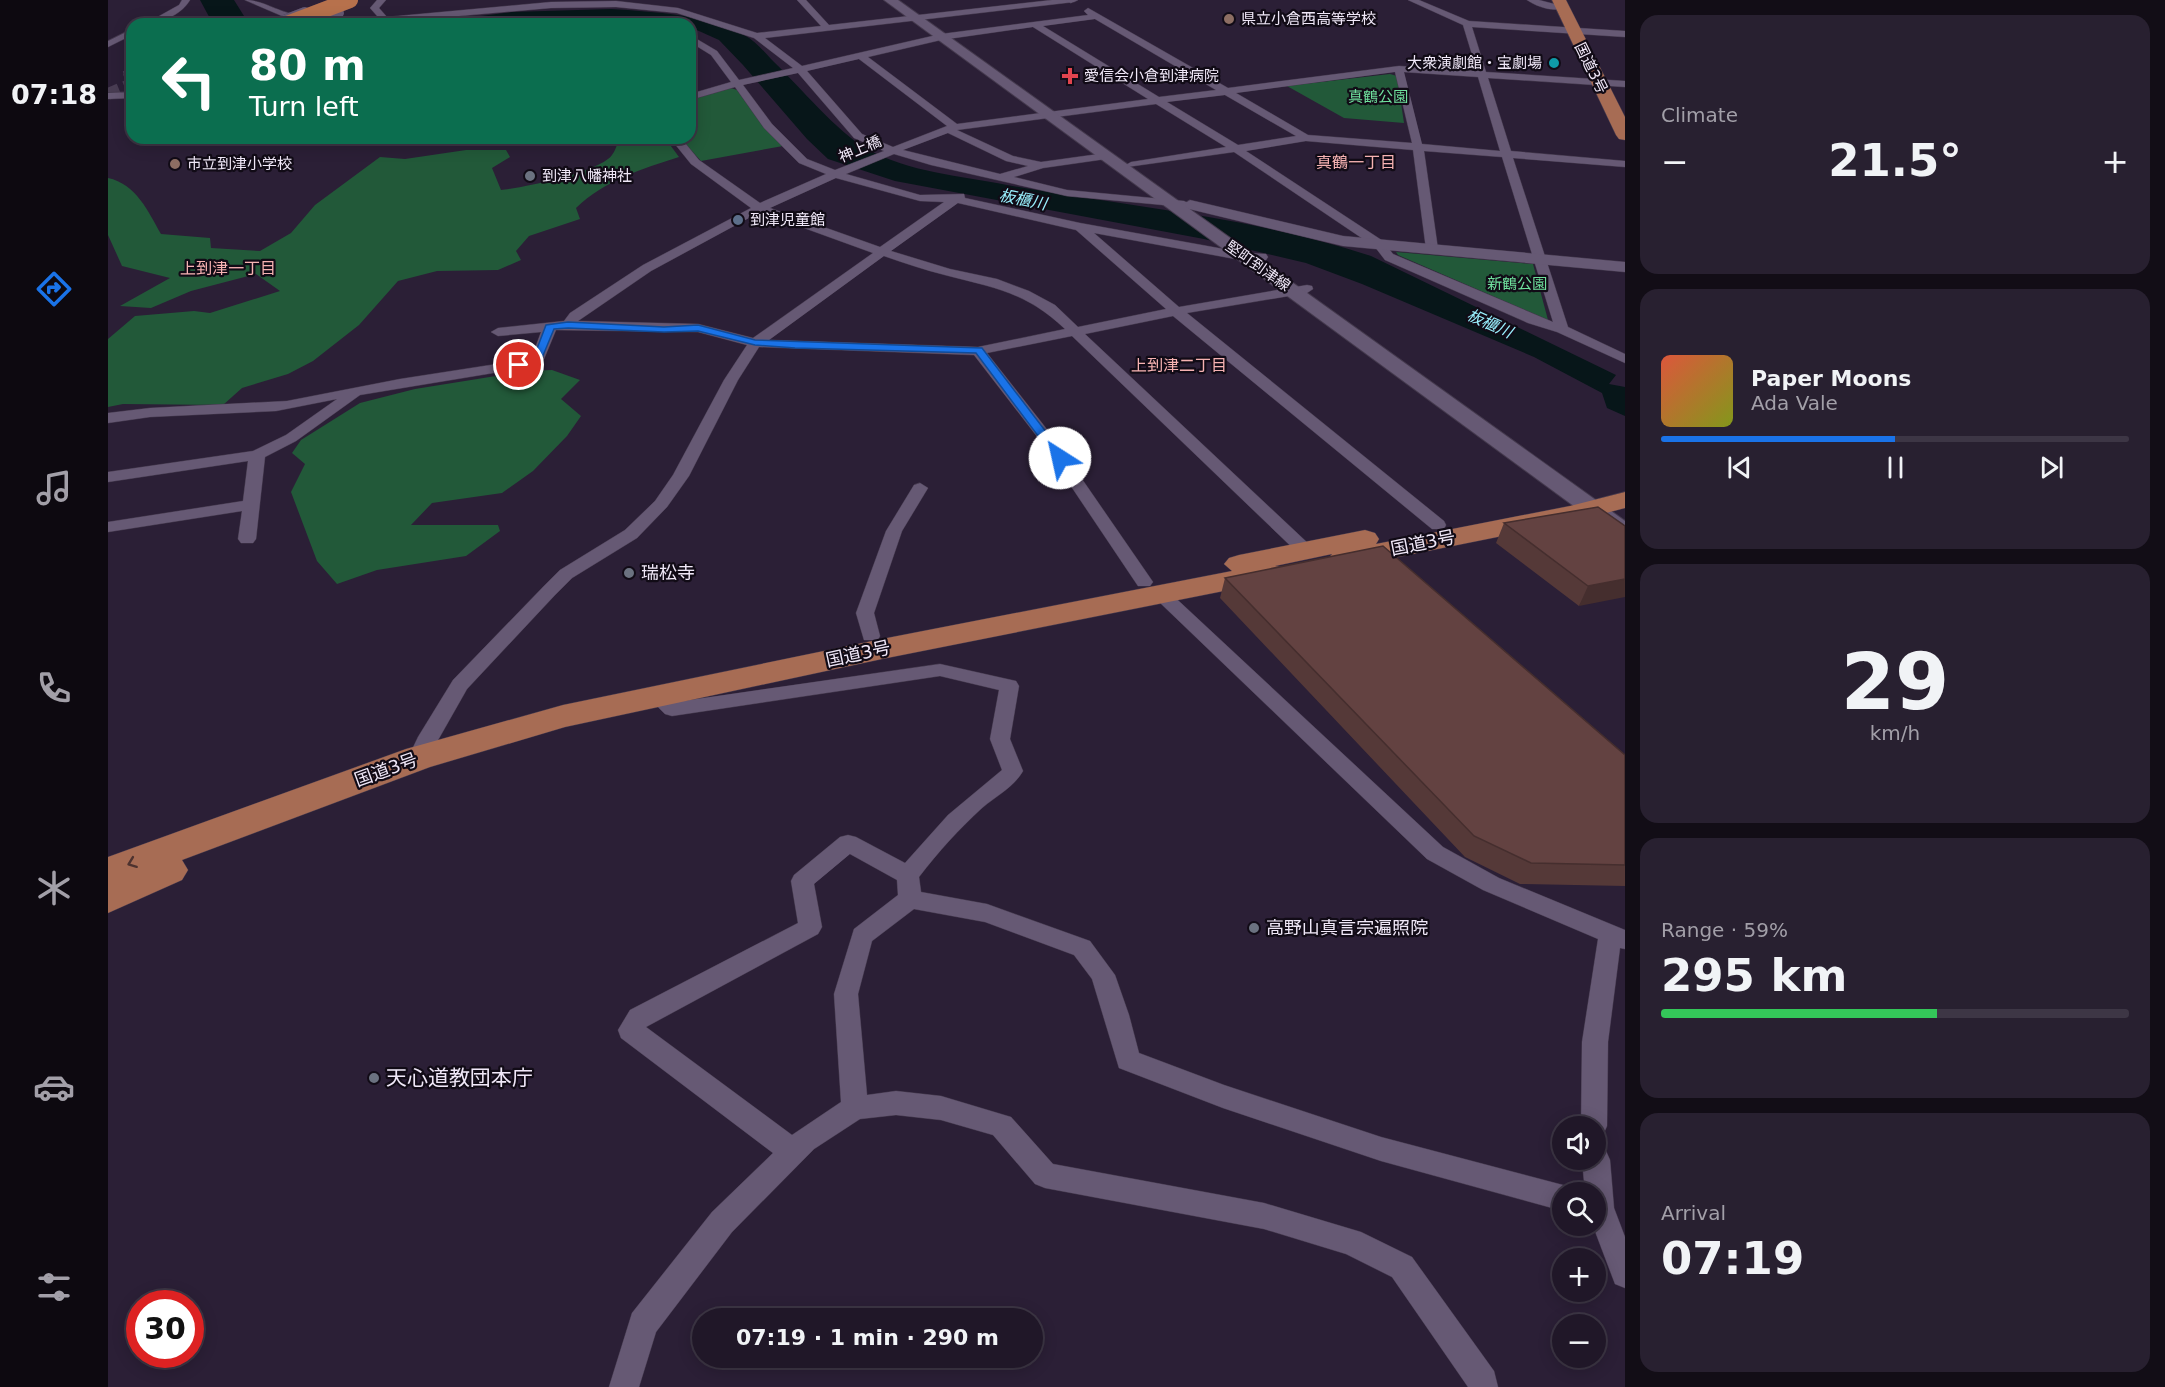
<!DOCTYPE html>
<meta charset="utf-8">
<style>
body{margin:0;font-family:"DejaVu Sans","Noto Sans JP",sans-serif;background:#282030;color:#f1f3f6;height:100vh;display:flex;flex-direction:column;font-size:22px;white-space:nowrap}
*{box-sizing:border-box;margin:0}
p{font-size:20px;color:#a29fa8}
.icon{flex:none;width:33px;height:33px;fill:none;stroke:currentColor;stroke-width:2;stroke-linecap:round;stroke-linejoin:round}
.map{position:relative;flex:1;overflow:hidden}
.side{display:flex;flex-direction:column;gap:15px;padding:15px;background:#120d16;width:540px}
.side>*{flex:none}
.banner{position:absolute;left:18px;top:18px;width:570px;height:126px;border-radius:18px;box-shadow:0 3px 15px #0003,0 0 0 2px #3d3645;background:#0b6e4f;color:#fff;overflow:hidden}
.tools{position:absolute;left:1444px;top:1116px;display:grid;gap:12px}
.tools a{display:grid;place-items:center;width:54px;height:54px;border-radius:50%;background:#201728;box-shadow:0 3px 15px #0003,0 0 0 2px #3d3645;font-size:30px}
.speed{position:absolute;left:18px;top:1290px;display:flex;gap:12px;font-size:30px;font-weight:700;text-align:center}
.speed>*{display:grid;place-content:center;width:78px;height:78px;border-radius:50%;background:#201728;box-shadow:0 3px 15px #0003,0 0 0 2px #3d3645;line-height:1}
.speed .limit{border:9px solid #d22;background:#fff;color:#111}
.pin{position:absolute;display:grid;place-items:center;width:51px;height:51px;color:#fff;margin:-26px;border:3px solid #fff;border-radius:50%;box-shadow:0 2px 6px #0007}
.me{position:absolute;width:66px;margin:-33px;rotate:325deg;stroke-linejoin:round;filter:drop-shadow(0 0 4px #0008)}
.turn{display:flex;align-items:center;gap:21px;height:126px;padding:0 24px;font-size:27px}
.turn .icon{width:78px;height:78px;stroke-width:2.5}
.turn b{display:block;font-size:42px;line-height:51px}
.big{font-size:45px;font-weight:600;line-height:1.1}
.side .card{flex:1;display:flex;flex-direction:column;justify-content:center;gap:9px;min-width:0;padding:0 21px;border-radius:18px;background:#282030}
.side .dial{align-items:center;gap:0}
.dial b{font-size:78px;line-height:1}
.song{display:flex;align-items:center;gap:18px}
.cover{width:72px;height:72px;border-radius:9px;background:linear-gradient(135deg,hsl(10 70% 55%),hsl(70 70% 35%))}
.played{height:6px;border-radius:3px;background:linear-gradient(90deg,#1a73e8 50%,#3d3645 50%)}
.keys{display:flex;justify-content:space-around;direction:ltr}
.heat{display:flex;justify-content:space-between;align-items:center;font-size:33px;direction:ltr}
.charge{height:9px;border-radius:4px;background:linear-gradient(90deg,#34c759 59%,#3d3645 0)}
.trip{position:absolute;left:584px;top:1308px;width:351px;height:60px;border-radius:30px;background:#201728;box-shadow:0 3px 15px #0003,0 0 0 2px #3d3645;font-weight:600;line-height:60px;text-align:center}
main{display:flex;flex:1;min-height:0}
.tabs{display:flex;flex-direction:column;width:108px;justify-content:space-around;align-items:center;background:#0d0910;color:#a29fa8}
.tabs .icon{width:42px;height:42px}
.tabs .current{color:#1a73e8}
.tabs b{font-size:27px;color:#f1f3f6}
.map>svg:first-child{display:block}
.green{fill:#225939}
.water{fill:#071619}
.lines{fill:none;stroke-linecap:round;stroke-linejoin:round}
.minor-tunnel{stroke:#493d53;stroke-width:10;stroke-dasharray:10 4.5;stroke-linecap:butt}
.tertiary-tunnel{stroke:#493d53;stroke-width:12;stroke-dasharray:12 6;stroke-linecap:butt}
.motorway-tunnel{stroke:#493d53;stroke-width:16;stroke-dasharray:16 8;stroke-linecap:butt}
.minor-casing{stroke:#44394d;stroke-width:1}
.tertiary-casing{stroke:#44394d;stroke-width:1}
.secondary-casing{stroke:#44394d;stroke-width:2}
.trunk-casing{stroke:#44394d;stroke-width:1}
.minor{fill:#665974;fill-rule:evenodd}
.tertiary{fill:#665974;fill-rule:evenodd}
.secondary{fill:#665974;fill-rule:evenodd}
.trunk{fill:#a76c54;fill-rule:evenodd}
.minor-bridge-casing{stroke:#44394d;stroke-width:10;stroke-linecap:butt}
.motorway-bridge-casing{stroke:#44394d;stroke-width:16;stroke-linecap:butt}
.minor-bridge{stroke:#665974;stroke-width:10}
.motorway-bridge{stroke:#b7714c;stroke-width:16}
.wall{fill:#553938}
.shaded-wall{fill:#452e2e}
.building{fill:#634241;stroke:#452e2e;stroke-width:1.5}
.oneway{stroke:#4d322f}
.route{fill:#1a73e8;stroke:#114b97;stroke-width:1.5}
.education-dot{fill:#8d6e63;stroke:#110b16;stroke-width:2}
.culture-dot{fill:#0f9aa8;stroke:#110b16;stroke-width:2}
.health-dot{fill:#e0444e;stroke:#110b16;stroke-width:2}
.worship-dot{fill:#6b7280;stroke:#110b16;stroke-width:2}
.service-dot{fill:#5c6f8a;stroke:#110b16;stroke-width:2}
.labels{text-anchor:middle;stroke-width:4.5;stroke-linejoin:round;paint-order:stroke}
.far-poi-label{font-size:15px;fill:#f0e8f8;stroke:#110b16;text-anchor:start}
.far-street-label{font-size:15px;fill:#f0e8f8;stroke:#110b16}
.far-park-label{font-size:15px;fill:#6fe09d;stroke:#110b16}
.far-neighbourhood-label{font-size:16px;fill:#f6b2b2;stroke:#110b16}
.far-water-label{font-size:16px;font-style:italic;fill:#9af1ff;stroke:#110b16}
.street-label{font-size:18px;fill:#f0e8f8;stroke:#110b16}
.poi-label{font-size:18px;fill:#f0e8f8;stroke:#110b16;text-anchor:start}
.near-poi-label{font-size:21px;fill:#f0e8f8;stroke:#110b16;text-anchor:start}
</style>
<main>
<nav class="tabs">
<b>07:18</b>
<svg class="icon current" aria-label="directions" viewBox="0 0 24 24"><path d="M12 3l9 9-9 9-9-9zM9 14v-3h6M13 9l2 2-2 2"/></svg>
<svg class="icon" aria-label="music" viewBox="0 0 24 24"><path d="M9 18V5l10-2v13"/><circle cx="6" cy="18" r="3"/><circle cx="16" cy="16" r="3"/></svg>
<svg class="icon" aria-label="phone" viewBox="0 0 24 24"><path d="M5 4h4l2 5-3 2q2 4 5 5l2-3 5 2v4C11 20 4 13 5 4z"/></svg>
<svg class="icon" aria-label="climate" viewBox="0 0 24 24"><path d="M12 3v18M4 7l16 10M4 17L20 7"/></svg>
<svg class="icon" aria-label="car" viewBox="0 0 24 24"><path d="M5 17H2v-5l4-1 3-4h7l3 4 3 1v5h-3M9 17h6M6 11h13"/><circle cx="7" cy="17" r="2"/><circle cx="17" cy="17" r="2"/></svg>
<svg class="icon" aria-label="filters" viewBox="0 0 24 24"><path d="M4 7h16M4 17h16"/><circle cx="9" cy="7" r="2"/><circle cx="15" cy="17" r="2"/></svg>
</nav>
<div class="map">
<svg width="1517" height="1387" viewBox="0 0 1517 1387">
<rect width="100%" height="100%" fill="#2b1f36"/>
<path class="green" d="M 1282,74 L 1289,76 L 1296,123 L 1236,118 L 1179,86 Z
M 623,88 L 629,90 L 656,127 L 675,146 L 593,161 L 572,138 L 582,138 L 582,100 Z
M 512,138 L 557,138 L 571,157 C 534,169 497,180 468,208 L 472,219 L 421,236 L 408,251 L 413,260 L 390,270 L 329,271 L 290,281 L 251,325 L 205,361 L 180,374 L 134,388 L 115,405 L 15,404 L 0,407 L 0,339 L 27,316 L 86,311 L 102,313 L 172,291 L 148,274 L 83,291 L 43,308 L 12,306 L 62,278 L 14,266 L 0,235 L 0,178 C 28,184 40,211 53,234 L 102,238 L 103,248 L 152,251 L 183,233 L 207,205 L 272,157 L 297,159 L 358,150 L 398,150 L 402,157 L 384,168 L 393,190 C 414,188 492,172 504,155 C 508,150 509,143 512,138 Z
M 1288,252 L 1425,264 L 1440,320 L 1290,255 Z
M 444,370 L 472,380 L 453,399 L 473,416 L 459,436 L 425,471 L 394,493 L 324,503 L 303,525 L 390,525 L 392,531 L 358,556 L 269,570 L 229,584 L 209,561 L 183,492 L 197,464 L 184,453 L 193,440 L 252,403 L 307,389 L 419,371 Z"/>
<path class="water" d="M 92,0 L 126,0 L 136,16 L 148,24 L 105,24 Z
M 503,9 C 547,12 597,14 636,35 C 648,41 657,53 666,62 C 693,88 728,131 759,149 C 800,172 853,176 899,185 C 1021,207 1146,217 1263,256 L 1508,375 L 1501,384 L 1517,387 L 1517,416 L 1499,408 L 1494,393 L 1426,357 L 1254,284 L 1198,263 L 1096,239 L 787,181 L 720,159 L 699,139 L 635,65 L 611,40 L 582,27 L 582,24 L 458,16 L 365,24 L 310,24 L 404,12 Z"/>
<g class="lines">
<path class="minor-tunnel" d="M 17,79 L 24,76"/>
<path class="tertiary-tunnel" d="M 0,94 L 24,84"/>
<path class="motorway-tunnel" d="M 17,79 L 24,77"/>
<g class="minor-casing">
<path id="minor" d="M 74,0 L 82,0 C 74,14 53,24 37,24 L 71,5 Z
M 137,0 C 155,0 168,11 186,14 C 214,19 241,18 270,17 L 262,8 L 269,0 L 278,0 L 271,8 L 279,17 L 443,2 L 508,1 L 570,8 L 649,33 L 713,26 L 689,0 L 698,0 L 721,25 L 944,0 L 970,0 L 966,2 L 657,38 L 694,66 L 833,34 L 980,15 L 976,11 L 980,8 L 1120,88 L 1291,66 L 1369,71 L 1355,25 L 1300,0 L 1311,0 L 1361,21 L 1517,31 L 1517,37 L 1364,27 L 1378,72 L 1517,81 L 1517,87 L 1380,78 L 1403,151 L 1517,161 L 1517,167 L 1405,158 L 1460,327 L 1517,354 L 1517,363 L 1449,332 L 1420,323 L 1277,260 L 1267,247 L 1126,152 L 1019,167 L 1018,165 L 1023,162 L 1118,147 L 1048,104 L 849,130 L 905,156 L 933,162 L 998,153 L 1003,156 L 998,159 L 935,168 L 906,177 L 959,190 L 1076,201 L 1082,204 L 1076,207 L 959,196 L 823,165 L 786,154 L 738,174 L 812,195 L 856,194 L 857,198 L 972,223 L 1138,253 L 1158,254 L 1160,257 L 1158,260 L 1138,261 L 986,233 L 1071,307 L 1199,285 L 1204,286 L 1205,289 L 1199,293 L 1079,313 L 1336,521 L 1338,525 L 1336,529 L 1324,529 L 1065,316 L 977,334 L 1204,547 L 1207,551 L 1204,555 L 1192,555 L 964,336 L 879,353 L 945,437 L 1045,582 L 1042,586 L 1030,586 L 934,443 L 866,355 L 651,347 L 630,380 L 581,476 L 559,507 L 529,538 L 464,578 L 447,595 L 359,689 L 317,763 L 310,765 L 303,763 L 300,758 L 310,737 L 345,680 L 435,587 L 452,570 L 517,530 L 547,501 L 565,475 L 616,380 L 639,345 L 590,332 L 448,330 L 436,359 L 416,368 L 252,395 L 188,441 L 157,457 L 148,539 L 145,543 L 133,543 L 130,539 L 134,511 L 0,532 L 0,522 L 135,501 L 140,461 L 0,482 L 0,472 L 145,451 L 178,435 L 229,399 L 168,411 L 42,417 L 0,423 L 0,413 L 42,408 L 179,401 L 292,379 L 408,361 L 425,354 L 433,332 L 390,336 L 383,332 L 390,328 L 456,321 L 462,313 L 535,265 L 643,208 L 583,164 L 562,138 L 573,138 L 591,160 L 652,203 L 718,174 L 691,163 L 656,128 L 627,87 L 582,100 L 582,94 L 623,82 L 603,55 L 582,42 L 582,35 L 609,51 L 631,80 L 685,68 L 646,38 L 569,13 L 508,7 L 443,8 L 283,22 L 285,24 L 274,22 L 222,24 L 181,19 ZM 987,19 L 1108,90 L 1051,97 L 935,26 ZM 925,27 L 1040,99 L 849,124 L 760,57 L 833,40 ZM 751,59 L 839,126 L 785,147 L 754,134 L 699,71 ZM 1287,72 L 1304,143 L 1200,135 L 1128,93 ZM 1296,72 L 1370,77 L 1392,151 L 1314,144 ZM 690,73 L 746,138 L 776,151 L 727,170 L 699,159 L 664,124 L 635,85 ZM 1117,95 L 1188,136 L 1130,145 L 1059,102 ZM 840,133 L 898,161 L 920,166 L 892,174 L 795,150 ZM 1198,141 L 1305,150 L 1318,249 L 1324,253 L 1330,249 L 1316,151 L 1394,157 L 1445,322 L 1285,254 L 1275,241 L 1138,151 ZM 728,178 L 812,201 L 836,202 L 772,247 L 662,208 ZM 850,203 L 968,230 L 1058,309 L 970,327 L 947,305 L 921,291 L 889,279 L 842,269 L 783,251 ZM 652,212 L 765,253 L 645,338 L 590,324 L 470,321 L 543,271 ZM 776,256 C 796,263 817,270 837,275 C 887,288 918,292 957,329 L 870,347 L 661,340 Z
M 1419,0 L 1431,0 L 1458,7 C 1447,13 1429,7 1419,0 Z
M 471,18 L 513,21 L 517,24 L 405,24 L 409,21 Z
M 24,29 L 24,35 L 0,47 L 0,41 Z
M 24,92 L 24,98 L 0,99 L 0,93 Z
M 210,138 L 454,138 L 449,141 C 371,145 293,146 215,141 Z
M 812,483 L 820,488 L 794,531 L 766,613 L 772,636 L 770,640 L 756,640 L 748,613 L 778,531 L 806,485 Z
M 1053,589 L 1059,590 L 1335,847 L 1391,878 L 1517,930 L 1517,949 L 1512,948 L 1500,1042 L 1499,1126 L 1495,1135 L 1488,1137 L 1488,1126 L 1473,1126 L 1474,1042 L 1490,939 L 1375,890 L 1319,859 L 1047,598 L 1044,594 L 1047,590 Z
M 832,664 L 908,681 L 911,686 L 902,739 L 915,771 C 906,787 888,796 874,808 C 851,829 830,852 811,877 L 813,892 L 879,904 L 982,941 L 1007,975 L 1021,1015 L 1031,1053 L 1116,1085 L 1273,1137 L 1455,1185 L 1465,1189 L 1466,1192 L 1455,1192 L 1455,1211 L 1273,1161 L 1115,1108 L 1011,1068 L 984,979 L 966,955 L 877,922 L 806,909 L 764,941 L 750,994 L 759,1095 L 788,1091 L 833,1096 L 903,1117 L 945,1164 L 1156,1203 L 1253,1232 L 1304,1257 L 1386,1371 L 1390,1387 L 1360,1387 L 1284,1277 L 1238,1254 L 1156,1229 L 937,1188 L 927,1184 L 885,1135 L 833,1120 L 788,1115 L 752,1119 L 706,1149 L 624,1232 L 548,1332 L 531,1387 L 501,1387 L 524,1313 L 604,1212 L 665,1153 L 513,1038 L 510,1030 L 522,1010 L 690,923 L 683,881 L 686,875 L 732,837 L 740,835 L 748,837 L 797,863 L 840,815 L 894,770 L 882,739 L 891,690 L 832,676 L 564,716 L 557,714 L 539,696 L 542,691 C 554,688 559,694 568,702 ZM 742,854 L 789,880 L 790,895 L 746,929 L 726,994 L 733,1102 L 684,1135 L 538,1027 L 710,934 L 714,927 L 706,884 Z
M 1488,1147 L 1498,1151 L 1502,1160 L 1506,1208 L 1517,1237 L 1517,1288 L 1507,1284 L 1485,1226 L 1488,1226 L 1488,1192 L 1477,1192 L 1474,1160 L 1488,1160 Z"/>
</g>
<g class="tertiary-casing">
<path id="tertiary" d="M 957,0 L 968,0 L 963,3 Z
M 1082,200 L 1235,236 L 1517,262 L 1517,272 L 1235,246 L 1077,208 L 1074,205 Z"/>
</g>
<g class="secondary-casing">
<path id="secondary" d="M 776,0 L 790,0 L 1517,521 L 1517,539 L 1508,537 Z"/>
</g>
<g class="trunk-casing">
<path id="trunk" d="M 1444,0 L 1458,0 L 1517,117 L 1517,140 L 1511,139 L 1508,135 Z
M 1517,492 L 1517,508 L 1464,522 L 1235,568 L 1225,565 L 1220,559 L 1224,554 L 1167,566 L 1172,567 L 1176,573 L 1172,579 L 1161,582 L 774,659 L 457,727 L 322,767 L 74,860 L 80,870 L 74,880 L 0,913 L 0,857 L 298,749 L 455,705 L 774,639 L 1124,571 L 1116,564 L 1121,558 L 1131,555 L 1257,530 L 1267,533 L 1271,539 L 1268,544 L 1462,506 Z"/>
</g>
<use href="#minor" class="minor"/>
<use href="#tertiary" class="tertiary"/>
<use href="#secondary" class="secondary"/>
<use href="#trunk" class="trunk"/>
<g class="minor-bridge-casing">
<path id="minor-bridge" d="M 166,24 L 197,12
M 202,24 L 231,13"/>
</g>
<g class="motorway-bridge-casing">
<path id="motorway-bridge" d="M 179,24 L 242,0"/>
</g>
<use href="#minor-bridge" class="minor-bridge"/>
<use href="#motorway-bridge" class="motorway-bridge"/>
</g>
<path class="wall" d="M 1396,523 L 1517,526 L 1471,606 L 1388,543 Z
M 1117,578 L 1517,755 L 1517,886 L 1412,884 L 1357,857 L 1112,598 Z"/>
<path class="shaded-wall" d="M 1517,579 L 1517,597 L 1471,606 L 1480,586 Z"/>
<path class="building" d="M 1490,507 L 1517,526 L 1517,579 L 1480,586 L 1396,523 Z
M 1275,546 L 1517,755 L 1517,865 L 1423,863 L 1366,836 L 1117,578 Z"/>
<defs><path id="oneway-chevron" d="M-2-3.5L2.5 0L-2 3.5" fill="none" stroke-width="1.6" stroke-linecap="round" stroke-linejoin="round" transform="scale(1.5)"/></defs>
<use class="oneway" href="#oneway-chevron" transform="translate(24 863) rotate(159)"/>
<path class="route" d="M 460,322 L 556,327 L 590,325 L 647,340 L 874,348 L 958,458 L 952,461 L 948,460 L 868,353 L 687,348 L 647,345 L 590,331 L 556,332 L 460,328 L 446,329 L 434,358 L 414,367 L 407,367 L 407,363 L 427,354 L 438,325 Z"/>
<g class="education-dot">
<circle cx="1121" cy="19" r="6"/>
<circle cx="67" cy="164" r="6"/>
</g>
<circle class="culture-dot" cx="1446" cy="63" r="6"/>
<path class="health-dot" d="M959 67h6v6h6v6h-6v6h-6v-6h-6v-6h6z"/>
<g class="worship-dot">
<circle cx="422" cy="176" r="6"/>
<circle cx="521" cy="573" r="6"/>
<circle cx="1146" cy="928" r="6"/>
<circle cx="266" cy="1078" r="6"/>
</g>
<circle class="service-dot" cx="630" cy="220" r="6"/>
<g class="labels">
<g class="far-poi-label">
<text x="1133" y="24">県立小倉西高等学校</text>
<text x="1434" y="68" text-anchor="end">大衆演劇館・宝劇場</text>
<text x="976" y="81">愛信会小倉到津病院</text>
<text x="79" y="169">市立到津小学校</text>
<text x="434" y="181">到津八幡神社</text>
<text x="642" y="225">到津児童館</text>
</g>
<g class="far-street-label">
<text transform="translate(1483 68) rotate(64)" y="5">国道3号</text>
<text transform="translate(752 149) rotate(-23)" y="5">神上橋</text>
<text transform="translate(1150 266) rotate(35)" y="5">堅町到津線</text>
</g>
<g class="far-park-label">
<text x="1270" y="102">真鶴公園</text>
<text x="1409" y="289">新鶴公園</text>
</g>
<g class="far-neighbourhood-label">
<text x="1248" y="168">真鶴一丁目</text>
<text x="120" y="274">上到津一丁目</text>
<text x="1071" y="371">上到津二丁目</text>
</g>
<g class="far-water-label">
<text transform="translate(915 199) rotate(11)" y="6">板櫃川</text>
<text transform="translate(1382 323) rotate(24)" y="6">板櫃川</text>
</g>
<g class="street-label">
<text transform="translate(1315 543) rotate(-11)" y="6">国道3号</text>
<text transform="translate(750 654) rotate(-12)" y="6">国道3号</text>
<text transform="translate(278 770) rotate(-20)" y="6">国道3号</text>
</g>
<g class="poi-label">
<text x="533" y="579">瑞松寺</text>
<text x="1158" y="934">高野山真言宗遍照院</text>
</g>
<g class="near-poi-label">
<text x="278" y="1085">天心道教団本庁</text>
</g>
</g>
</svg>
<div class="tools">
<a><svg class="icon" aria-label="sound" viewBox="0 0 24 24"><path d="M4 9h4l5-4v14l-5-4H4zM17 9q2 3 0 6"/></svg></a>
<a><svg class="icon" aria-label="search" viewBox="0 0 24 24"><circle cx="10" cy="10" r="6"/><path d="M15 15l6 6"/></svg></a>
<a>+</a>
<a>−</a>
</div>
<div class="speed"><div class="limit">30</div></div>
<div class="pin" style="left:411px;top:365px;background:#d93025"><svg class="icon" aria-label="arrive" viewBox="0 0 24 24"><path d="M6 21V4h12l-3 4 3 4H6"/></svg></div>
<svg class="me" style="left:952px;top:458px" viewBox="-20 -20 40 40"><circle r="19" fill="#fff"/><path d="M0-13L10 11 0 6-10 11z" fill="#1a73e8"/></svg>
<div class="trip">07:19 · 1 min · 290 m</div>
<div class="banner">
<div class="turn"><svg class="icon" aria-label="left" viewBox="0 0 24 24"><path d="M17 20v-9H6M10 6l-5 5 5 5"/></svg><div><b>80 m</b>Turn left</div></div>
</div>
</div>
<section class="side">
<div class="card"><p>Climate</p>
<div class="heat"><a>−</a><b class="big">21.5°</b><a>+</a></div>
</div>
<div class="card">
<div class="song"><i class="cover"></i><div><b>Paper Moons</b><p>Ada Vale</p></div></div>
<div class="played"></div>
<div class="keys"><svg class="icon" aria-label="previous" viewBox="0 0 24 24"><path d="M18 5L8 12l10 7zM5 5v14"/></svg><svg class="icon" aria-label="pause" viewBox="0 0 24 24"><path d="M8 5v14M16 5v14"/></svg><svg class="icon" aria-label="next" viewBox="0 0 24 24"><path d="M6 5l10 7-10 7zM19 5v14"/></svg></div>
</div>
<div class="card dial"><b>29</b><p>km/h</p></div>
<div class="card"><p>Range · 59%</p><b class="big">295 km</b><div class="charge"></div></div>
<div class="card"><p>Arrival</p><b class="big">07:19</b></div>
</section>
</main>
